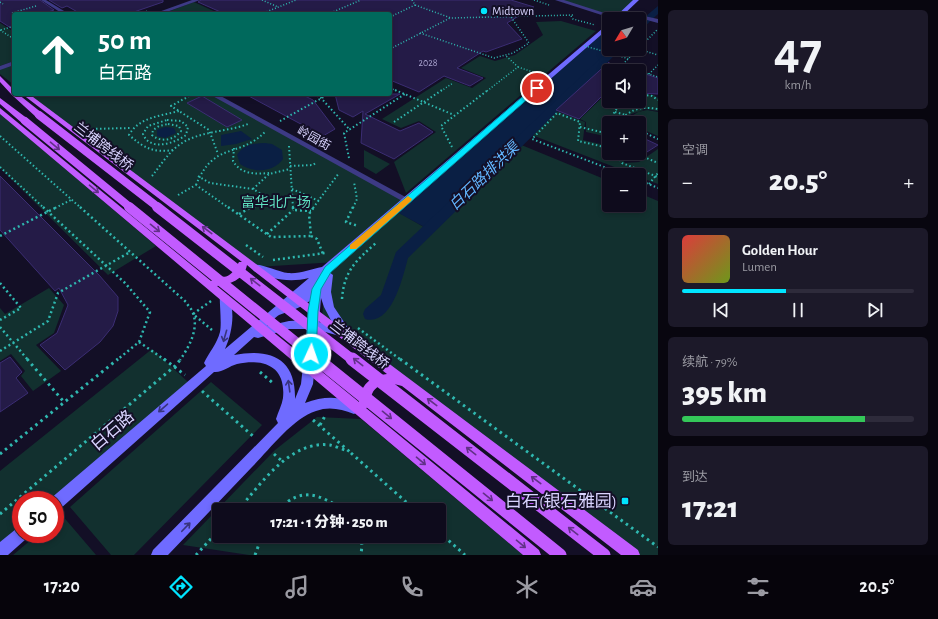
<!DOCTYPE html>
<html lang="zh">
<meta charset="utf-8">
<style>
body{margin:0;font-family:"Alegreya Sans","Noto Sans SC",sans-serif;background:#1c1929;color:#f1f3f6;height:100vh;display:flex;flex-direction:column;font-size:15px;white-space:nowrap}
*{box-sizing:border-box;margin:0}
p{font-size:13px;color:#9b9ba3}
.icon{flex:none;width:22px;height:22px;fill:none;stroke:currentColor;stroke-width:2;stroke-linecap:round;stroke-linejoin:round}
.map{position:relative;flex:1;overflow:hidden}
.panel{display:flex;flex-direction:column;gap:10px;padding:10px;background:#08060f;width:280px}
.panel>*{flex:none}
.banner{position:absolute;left:12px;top:12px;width:380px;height:84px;border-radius:4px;box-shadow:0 2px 6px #0003,0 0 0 1px #2e2b3b;background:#00695c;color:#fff;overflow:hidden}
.needle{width:26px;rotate:232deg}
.buttons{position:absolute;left:602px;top:12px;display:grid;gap:8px}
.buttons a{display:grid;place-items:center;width:44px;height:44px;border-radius:4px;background:#0e0b1c;box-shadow:0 2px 6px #0003,0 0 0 1px #2e2b3b;font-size:20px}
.speed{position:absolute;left:12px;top:491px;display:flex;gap:8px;font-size:20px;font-weight:700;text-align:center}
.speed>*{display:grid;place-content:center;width:52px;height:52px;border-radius:50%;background:#0e0b1c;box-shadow:0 2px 6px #0003,0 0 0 1px #2e2b3b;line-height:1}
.speed .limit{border:6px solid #d22;background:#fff;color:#111}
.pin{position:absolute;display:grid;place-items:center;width:34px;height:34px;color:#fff;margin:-17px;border:2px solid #fff;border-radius:50%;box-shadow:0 1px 4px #0007}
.me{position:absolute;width:44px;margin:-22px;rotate:3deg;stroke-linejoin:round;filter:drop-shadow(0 0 3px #0008)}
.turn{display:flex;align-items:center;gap:14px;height:84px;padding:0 20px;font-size:18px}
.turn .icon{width:52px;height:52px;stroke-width:2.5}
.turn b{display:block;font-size:28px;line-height:34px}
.big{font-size:30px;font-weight:800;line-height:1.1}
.panel .widget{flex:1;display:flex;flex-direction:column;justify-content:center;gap:6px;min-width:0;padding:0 14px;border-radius:6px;background:#1c1929}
.panel .dial{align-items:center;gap:0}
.dial b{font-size:52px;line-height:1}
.song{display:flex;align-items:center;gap:12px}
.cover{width:48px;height:48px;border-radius:6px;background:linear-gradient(135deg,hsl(0 70% 55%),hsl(80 70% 35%))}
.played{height:4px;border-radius:2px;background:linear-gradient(90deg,#00e5ff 45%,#2e2b3b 45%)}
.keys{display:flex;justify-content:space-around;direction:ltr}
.heat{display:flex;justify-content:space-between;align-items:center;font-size:22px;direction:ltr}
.charge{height:6px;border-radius:3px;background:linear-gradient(90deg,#34c759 79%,#2e2b3b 0)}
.trip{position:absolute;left:212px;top:503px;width:234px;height:40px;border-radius:4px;background:#0e0b1c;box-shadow:0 2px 6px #0003,0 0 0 1px #2e2b3b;font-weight:800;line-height:40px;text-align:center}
.tabs{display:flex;height:64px;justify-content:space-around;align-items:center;background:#06040b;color:#9b9ba3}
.tabs .icon{width:28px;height:28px}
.tabs .selected{color:#00e5ff}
.tabs b{font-size:18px;color:#f1f3f6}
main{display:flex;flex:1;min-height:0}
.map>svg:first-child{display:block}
.green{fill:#12302f;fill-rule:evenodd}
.water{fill:#0a1f44}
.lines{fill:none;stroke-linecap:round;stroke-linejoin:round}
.canal{fill:#0a1f44;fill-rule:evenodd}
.building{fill:#241b47;stroke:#3b2d73}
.path-far3{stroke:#2fb8b0;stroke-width:1.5;stroke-dasharray:1 2;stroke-linecap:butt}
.path-far2{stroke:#2fb8b0;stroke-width:2;stroke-dasharray:1.5 2.5;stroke-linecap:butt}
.path-far1{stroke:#2fb8b0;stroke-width:2.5;stroke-dasharray:2 3;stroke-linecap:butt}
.path{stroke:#2fb8b0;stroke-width:3;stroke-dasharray:2.5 4;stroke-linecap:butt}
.lane{fill:#3d3a85;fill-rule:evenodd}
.street{fill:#3d3a85;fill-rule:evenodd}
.secondary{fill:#6f6bff;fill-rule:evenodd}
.primary{fill:#c25bff;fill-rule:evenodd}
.path-bridge{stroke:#2fb8b0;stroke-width:1.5;stroke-dasharray:1 2;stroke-linecap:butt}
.primary-bridge-far2{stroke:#c25bff;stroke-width:8}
.primary-bridge-far1{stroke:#c25bff;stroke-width:10}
.primary-bridge{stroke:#c25bff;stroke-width:13}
.oneway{stroke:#623188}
.oneway2{stroke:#38347d}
.route{fill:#00e5ff;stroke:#0095a6}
.slow{fill:#f59e0b}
.poi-dot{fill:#00e5ff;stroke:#130f26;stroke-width:1.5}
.labels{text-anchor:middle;stroke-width:4;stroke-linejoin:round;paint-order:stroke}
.far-number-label{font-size:10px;fill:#aca6d1}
.far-poi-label{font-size:12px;fill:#d9d4ff;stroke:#130f26;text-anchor:start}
.far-street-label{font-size:12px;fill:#d9d4ff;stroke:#130f26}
.street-label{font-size:14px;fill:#d9d4ff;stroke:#130f26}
.park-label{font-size:14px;fill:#5fe0c0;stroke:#130f26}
.water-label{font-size:15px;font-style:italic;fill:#62b6ff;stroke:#130f26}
.near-street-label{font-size:17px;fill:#d9d4ff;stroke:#130f26}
.near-poi-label{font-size:17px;fill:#d9d4ff;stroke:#130f26;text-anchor:end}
</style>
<main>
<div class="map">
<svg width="658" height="555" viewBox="0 0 658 555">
<rect width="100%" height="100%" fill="#130f26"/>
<path class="green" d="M 559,0 L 636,0 L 617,17 Z
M 194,2 L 220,14 L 162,14 Z
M 561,21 L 596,31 L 406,193 L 394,162 L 436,132 L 419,121 L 401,128 L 382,119 L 446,78 L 472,88 L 486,78 L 461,68 L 480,56 L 495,61 L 515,55 L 543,35 L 536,22 Z
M 0,23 L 14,32 L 14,61 L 0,66 Z
M 14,63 L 14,85 L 0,74 L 0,68 Z
M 609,91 L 609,101 L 635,101 L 644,110 L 631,114 L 628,118 L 631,123 L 609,123 L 609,137 L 586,132 L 586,122 L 580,119 Z
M 26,94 L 211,94 L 406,200 L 396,211 L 429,230 L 519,144 L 609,181 L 609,205 L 639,205 L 639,193 L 658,201 L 658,555 L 636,555 L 322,317 L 326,279 L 336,262 L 257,267 Z
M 639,94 L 654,95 L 658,98 L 658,111 L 645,109 L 637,101 L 639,101 Z
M 647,110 L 658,112 L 658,136 L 639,128 L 639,123 L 633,123 L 630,117 L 638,112 Z
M 556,111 L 585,122 L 583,140 L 609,146 L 609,153 L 618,153 L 625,163 L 639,162 L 658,149 L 658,184 L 639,177 L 639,175 L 635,175 L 532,135 Z
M 0,113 L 156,246 L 108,275 L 0,168 Z
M 364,150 L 390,164 L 376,174 L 364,167 Z
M 49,288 L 64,305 L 54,333 L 36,345 L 61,371 L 33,391 L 21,376 L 25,371 L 11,354 L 0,361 L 0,308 L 5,314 Z
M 152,349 L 188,382 L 53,500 L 21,500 L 21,528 L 0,546 L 0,471 Z
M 211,382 L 262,425 L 134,555 L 111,555 L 70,507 Z
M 317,417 L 361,419 L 523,555 L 249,555 L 183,545 L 275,450 ZM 219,510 L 439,510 L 439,536 L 219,536 Z
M 61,514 L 96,555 L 13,555 L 38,534 L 55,534 L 55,519 Z"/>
<path class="water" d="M 609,24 L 609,49 L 616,49 L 428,229 L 395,211 Z
M 165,127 L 174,128 L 176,133 L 165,138 L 157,136 L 157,130 Z
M 241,131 L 252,139 L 236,144 L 221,146 L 221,135 Z
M 265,143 L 272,144 L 282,150 L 283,159 C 273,173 253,173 240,164 L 237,155 C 243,145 254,143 265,143 Z"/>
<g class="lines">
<path class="canal" d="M 658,6 L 658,14 L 642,29 L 639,30 L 639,22 Z
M 610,49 L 621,49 L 408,258 C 403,276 392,327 365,319 L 363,314 L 365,309 L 381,295 L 396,252 Z"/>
</g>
<path class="building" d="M 0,0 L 40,0 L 54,10 L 42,14 L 14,14 L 14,30 L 0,21 Z
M 49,0 L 163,0 L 163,2 L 128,14 L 81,14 L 67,6 L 62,8 Z
M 201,0 L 511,0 L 534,7 L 507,23 L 522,39 L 486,52 L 483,51 L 457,68 L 483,78 L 470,86 L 444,76 L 419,92 L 390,80 L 390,14 L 225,14 L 198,2 Z
M 609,62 L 609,89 L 579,119 L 556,110 Z
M 639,72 L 658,78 L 658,94 L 639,93 Z
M 245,94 L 301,94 L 313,100 L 335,129 L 323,136 Z
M 335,94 L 400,94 L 365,114 L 400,131 L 419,123 L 433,132 L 394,159 L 361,143 L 363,111 L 353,117 L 339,110 Z
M 202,96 L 242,120 L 227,127 L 187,103 Z
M 639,136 L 658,145 L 639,157 Z
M 0,176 L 99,275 L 118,297 L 118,311 L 113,326 L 100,342 L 65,370 L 40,345 L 57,333 L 68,305 L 59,288 L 55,291 L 0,230 Z
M 10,357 L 22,372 L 16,378 L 28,393 L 0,412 L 0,363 Z"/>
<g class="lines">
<path class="path-far3" d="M 262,0 L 278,7
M 412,0 L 415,5 L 451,18 L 574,15
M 534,0 L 549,5
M 0,2 L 3,4
M 12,13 L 36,6
M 138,14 L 147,11
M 261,14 L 296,0
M 328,14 L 361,0
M 571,16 L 573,19 L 595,25
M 390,17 L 415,5
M 0,30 L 14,39
M 1,30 L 14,26
M 420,33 L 494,58 L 513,53 L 529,43 L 511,17
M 639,48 L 657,30
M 390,49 L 450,18
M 638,49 L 658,55
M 613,54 L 629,59
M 622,65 L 658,77
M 518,67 L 539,74
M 627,71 L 622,65 L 638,49
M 649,74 L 658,65
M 390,88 L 397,91
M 441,91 L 453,83
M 487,91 L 518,67 L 505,55"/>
<path class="path-far2" d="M 395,90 L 454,115
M 71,94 L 73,96 L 77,94
M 193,94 L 171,106 L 209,130 L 218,154
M 313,94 L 321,98 L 350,130
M 639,94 L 652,96 L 658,100
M 615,112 L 626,115
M 167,120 L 181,121 L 188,127 L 186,135 C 175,143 150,152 143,134 L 148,126 Z
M 280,121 L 329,94
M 394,122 L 442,90
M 629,123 L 626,115 C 636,107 646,107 658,109
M 168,124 L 179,126 L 181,131 C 174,140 161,143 152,135 L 153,130 L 159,126 Z
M 580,127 L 601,132 L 622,101
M 88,129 L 131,128
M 639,130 L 658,139
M 0,136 L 81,208
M 289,146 L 293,208
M 452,147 L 441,126 L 488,90
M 234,148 L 233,161 C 241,175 256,174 270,173
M 609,148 L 578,141 L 580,122 L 557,113 L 532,139 L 625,175
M 173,150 C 153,153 144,148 129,135 C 139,117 161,116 179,111
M 639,150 L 644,157 L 658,163
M 615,153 L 622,163 L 658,177
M 349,158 L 344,133 L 405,94
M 290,166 L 313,165 L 317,162
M 0,167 L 44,208
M 152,176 C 161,165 169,151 182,143 C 201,131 227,132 248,124
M 198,176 L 210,183 L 253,189 L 271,200
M 639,180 L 658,188
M 649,184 L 658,173
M 196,185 C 214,141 237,159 265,132
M 253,189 L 269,174 L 290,169
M 292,189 L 319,201
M 178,195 L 196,185 L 229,208
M 55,208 L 71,200
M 250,208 L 271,201 L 293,198
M 313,208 L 339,173
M 353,208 L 357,199 L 354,182"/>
<path class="path-far1" d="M 43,207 L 125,283 L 150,312 L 139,342 L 117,360
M 80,207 L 186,302 C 188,306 192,309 193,313 C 199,329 189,347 180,360
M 228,207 L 271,237 L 311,236 L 309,214 L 314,207
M 293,207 L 293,210 L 311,211
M 353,207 L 346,222 L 358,226
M 239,214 L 252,207
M 267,234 L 293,210
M 0,236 L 57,207
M 311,236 L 317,239 L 323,254
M 246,245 L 263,257
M 273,260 L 325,253
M 0,283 L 21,308 L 0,320
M 342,299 C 344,270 357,260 377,242
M 211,301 L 193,314 L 212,330
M 0,327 L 28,360
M 358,328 L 401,360
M 139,342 L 165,360
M 0,351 L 48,321 L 58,293 L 130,252"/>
<path class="path" d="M 27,359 L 64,402
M 164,359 L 185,375
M 400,359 L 658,547
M 260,372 L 274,384
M 202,391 L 254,437
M 313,420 L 351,453
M 320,425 L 325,416
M 351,453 L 415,510
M 0,454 L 118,359
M 274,454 L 283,462
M 238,510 C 261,484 290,440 330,445 C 335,446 342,449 347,451
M 278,510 C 302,486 318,494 344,510
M 0,514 L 175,366 L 181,359
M 439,532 L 465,555
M 360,536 L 362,545 L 361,555
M 196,555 L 219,530
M 255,555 L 262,536"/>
<path class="lane" d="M 41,0 L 46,0 L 69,14 L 63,14 Z
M 621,11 L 658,19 L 658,23 L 621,13 Z
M 209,94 L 217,94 L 411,200 L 407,203 L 404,202 Z"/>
<path class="street" d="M 192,0 L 200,0 L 161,14 L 153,14 Z
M 555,0 L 564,0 L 620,18 L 614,19 Z
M 14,61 L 14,65 L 0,70 L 0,66 Z"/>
<path class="secondary" d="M 633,0 L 639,0 L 619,19 L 613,19 Z
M 609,23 L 609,28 L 329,272 L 333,275 L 331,292 L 334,307 L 352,334 L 351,337 L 347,338 L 318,330 L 313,384 L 305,403 C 324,396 340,396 358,404 L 360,408 L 358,412 L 354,414 C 341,409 329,406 316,411 C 293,418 269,450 252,467 C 224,496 196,526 168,555 L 151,555 L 153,550 L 278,423 L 276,419 C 278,412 282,405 283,398 C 286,367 265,358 237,364 C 229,366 222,373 214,372 L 60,509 L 55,511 L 55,500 L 50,499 L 206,366 L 204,363 C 209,352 217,344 220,332 C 222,323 219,299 220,295 L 228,295 C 236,312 232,333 225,349 L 309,278 C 289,283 271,279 254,271 L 252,268 L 254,265 C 261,263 278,272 288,273 C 300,274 311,269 322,267 ZM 321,298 L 324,307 L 334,326 L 319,322 ZM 311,300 L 308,320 L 289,321 L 267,326 C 271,323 275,317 279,315 C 290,311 301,308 311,300 ZM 289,329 L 307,329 L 301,384 L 295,399 C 296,358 270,348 234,355 L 254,337 L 258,338 Z
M 21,527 L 21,534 L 28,534 L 26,539 L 8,555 L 0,555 L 0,542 L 16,529 Z"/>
<path class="primary" d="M 0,76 L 14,90 L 14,94 L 18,94 L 42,113 L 42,117 L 36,117 L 12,95 L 0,82 Z
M 22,94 L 29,94 L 638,550 L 640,555 L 621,555 L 402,386 C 392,383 377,382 372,394 C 370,398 371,403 369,407 L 366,408 L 539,550 L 541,555 L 523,555 L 0,114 L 0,108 L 211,281 C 226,272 227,284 239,262 L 242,262 ZM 247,265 L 254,271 L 387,374 C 370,376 360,386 359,402 L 217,286 C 230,284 244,280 247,265 Z
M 0,98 L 28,119 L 28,123 L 22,123 L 0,104 Z"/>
<path class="path-bridge" d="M 585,46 L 613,54"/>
<path class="primary-bridge-far2" d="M 39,115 L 159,208
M 25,121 L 131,208"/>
<path class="primary-bridge-far1" d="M 129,207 L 318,360
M 157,207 L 353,360"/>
<path class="primary-bridge" d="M 317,359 L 560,555
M 352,359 L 604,555"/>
</g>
<defs><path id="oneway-shaft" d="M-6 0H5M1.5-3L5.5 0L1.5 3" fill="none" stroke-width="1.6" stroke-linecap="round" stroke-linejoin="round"/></defs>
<g class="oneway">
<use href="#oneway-shaft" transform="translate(55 146) rotate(40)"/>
<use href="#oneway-shaft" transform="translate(94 189) rotate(40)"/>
<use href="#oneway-shaft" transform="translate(155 228) rotate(39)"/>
<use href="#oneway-shaft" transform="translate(207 230) rotate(-143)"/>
<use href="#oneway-shaft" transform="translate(255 282) rotate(-142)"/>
<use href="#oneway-shaft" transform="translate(358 362) rotate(-142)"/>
<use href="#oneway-shaft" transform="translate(432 402) rotate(-143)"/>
<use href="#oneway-shaft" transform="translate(387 415) rotate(39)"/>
<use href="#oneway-shaft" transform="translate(471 451) rotate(-142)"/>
<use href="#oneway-shaft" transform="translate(421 461) rotate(40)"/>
<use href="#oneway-shaft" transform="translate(536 480) rotate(-143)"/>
<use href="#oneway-shaft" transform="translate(488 497) rotate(39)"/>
<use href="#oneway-shaft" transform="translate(573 531) rotate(-142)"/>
<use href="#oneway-shaft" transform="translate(521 544) rotate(40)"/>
</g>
<g class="oneway2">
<use href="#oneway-shaft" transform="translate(225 336) rotate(106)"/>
<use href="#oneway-shaft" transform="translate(289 386) rotate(-98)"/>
<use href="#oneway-shaft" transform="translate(163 408) rotate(139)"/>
<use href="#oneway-shaft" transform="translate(186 527) rotate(-46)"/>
</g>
<path class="route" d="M 535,86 L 540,88 L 331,272 L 321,289 L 318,311 L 316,354 L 315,358 L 307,358 L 306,354 L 308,311 L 312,289 L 325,267 Z"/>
<path class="slow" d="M 408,196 L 412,199 L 411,201 L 356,249 L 350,249 L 350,245 Z"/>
<g class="poi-dot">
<circle cx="484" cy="11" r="4"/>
<rect x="621" y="497" width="8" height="8" rx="2"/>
</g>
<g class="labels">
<g class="far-number-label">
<text x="428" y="66">2028</text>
</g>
<g class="far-poi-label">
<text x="492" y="15">Midtown</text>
</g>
<g class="far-street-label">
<text transform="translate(314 138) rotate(29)" y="4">岭园街</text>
</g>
<g class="street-label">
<text transform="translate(104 146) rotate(38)" y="5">兰埔跨线桥</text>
<text transform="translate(360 344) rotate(38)" y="5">兰埔跨线桥</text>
</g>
<g class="park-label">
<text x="276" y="207">富华北广场</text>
</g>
<g class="water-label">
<text transform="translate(484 176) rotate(-44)" y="5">白石路排洪渠</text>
</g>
<g class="near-street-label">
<text transform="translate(112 430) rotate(-41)" y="6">白石路</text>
</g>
<g class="near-poi-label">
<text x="617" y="507">白石(银石雅园)</text>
</g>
</g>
</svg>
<div class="buttons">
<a><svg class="needle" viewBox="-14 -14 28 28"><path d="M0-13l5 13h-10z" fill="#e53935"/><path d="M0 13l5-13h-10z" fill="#9b9ba3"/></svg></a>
<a><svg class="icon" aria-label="sound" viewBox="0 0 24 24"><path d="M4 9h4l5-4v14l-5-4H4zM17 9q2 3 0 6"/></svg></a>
<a>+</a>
<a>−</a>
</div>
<div class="speed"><div class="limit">50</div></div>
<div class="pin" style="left:537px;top:88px;background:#d93025"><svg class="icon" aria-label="arrive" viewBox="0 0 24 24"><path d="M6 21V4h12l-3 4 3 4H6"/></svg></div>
<svg class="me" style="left:311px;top:354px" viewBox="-20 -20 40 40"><circle r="17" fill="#00e5ff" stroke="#fff" stroke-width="3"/><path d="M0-11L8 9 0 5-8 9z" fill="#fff"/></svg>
<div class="trip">17:21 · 1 分钟 · 250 m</div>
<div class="banner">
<div class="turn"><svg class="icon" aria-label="ahead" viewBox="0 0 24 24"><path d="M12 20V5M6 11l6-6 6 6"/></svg><div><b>50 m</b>白石路</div></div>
</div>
</div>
<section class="panel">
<div class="widget dial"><b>47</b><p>km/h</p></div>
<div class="widget"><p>空调</p>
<div class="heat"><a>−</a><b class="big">20.5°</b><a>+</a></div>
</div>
<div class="widget">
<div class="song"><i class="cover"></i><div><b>Golden Hour</b><p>Lumen</p></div></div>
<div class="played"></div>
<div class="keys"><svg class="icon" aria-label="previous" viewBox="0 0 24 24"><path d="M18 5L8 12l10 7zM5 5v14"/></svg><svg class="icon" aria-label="pause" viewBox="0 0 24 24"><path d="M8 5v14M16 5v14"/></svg><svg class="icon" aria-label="next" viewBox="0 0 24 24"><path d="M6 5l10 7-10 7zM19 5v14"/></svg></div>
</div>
<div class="widget"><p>续航 · 79%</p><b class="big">395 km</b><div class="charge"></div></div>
<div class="widget"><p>到达</p><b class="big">17:21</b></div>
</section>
</main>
<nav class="tabs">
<b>17:20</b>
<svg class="icon selected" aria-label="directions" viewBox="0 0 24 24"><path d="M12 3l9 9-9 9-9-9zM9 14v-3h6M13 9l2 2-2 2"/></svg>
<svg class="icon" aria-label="music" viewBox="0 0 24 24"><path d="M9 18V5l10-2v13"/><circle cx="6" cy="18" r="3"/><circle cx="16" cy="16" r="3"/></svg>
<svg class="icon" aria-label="phone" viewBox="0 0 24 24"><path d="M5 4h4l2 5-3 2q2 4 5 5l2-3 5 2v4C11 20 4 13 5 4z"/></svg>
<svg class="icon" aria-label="climate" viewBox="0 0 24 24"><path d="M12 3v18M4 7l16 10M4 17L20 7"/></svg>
<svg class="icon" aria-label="car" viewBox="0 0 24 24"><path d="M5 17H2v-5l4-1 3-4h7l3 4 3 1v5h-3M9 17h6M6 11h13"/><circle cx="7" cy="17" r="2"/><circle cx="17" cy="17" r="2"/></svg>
<svg class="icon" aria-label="filters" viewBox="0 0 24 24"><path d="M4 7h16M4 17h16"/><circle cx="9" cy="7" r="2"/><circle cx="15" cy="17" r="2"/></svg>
<b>20.5°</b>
</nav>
